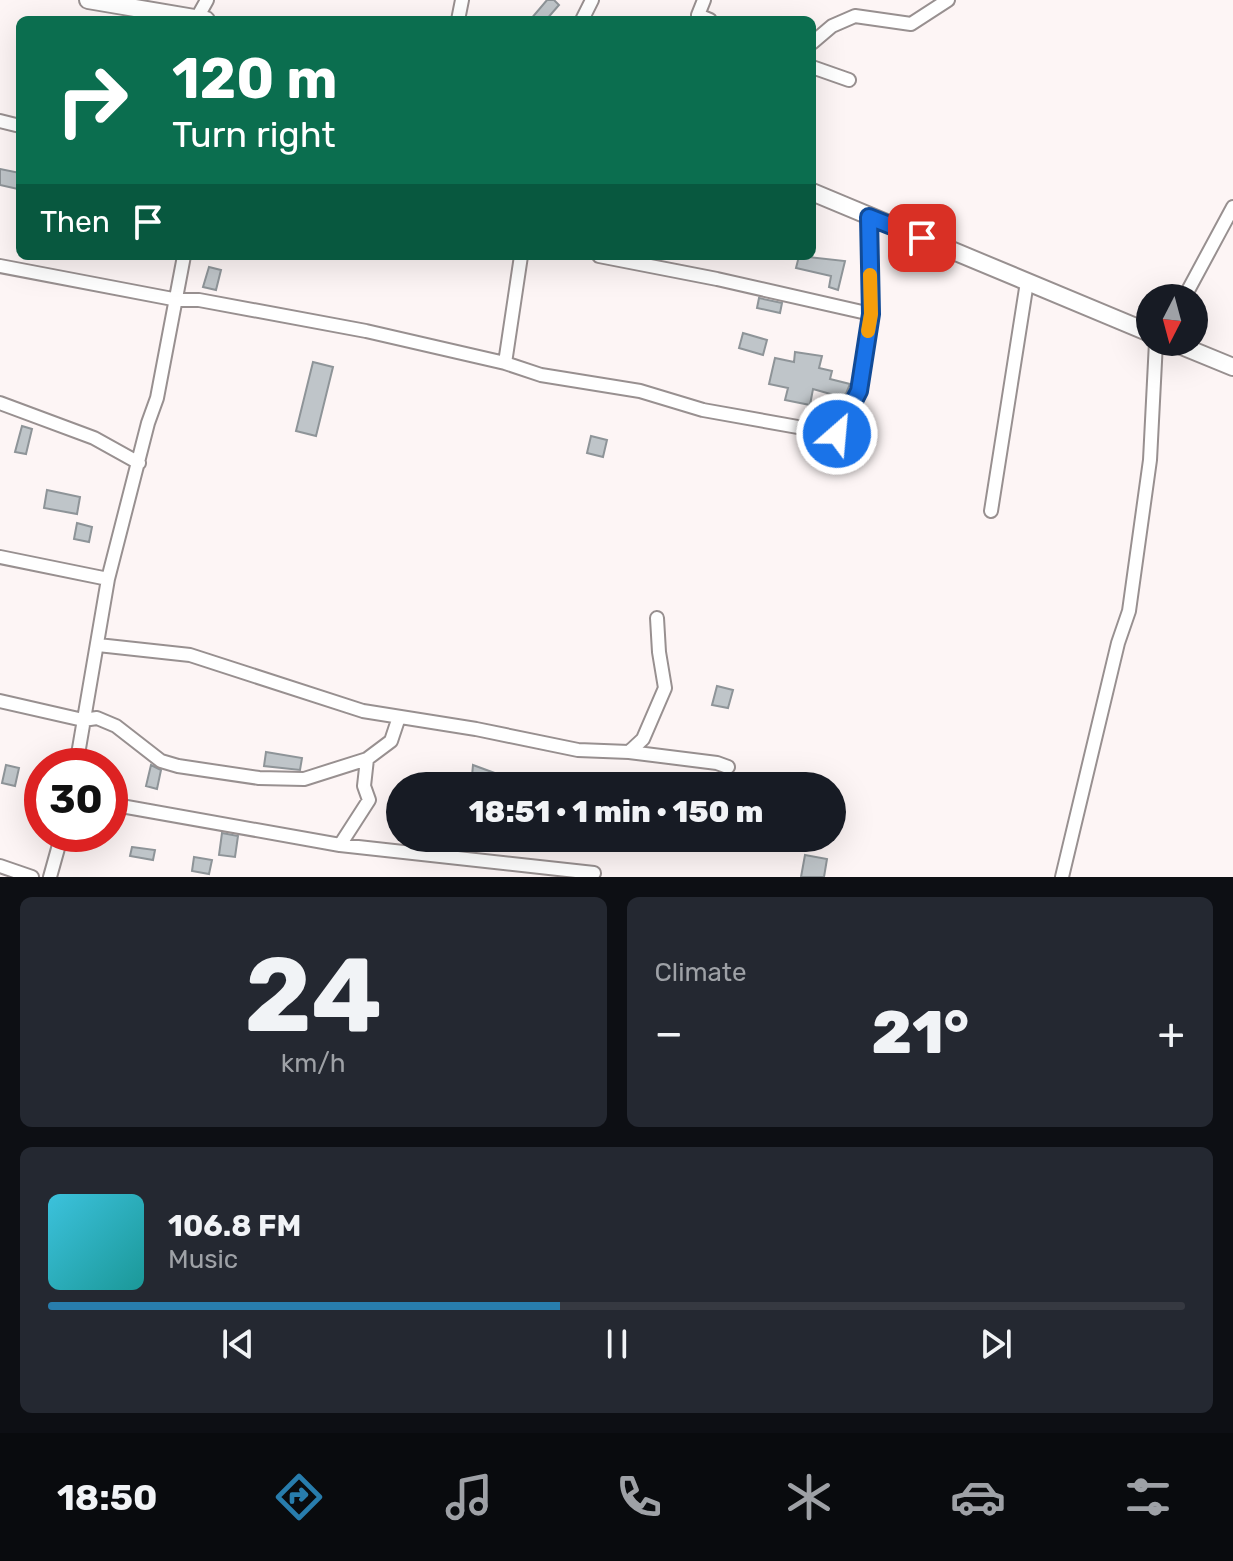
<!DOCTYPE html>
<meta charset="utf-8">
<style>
body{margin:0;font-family:Rubik,sans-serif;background:#242831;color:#f1f3f6;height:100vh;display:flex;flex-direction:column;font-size:30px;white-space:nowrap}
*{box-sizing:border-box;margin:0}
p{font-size:26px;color:#9ea1a6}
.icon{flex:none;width:44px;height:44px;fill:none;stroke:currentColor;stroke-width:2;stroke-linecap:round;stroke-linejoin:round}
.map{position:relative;height:877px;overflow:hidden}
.side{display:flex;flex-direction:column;gap:20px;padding:20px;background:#0d0f14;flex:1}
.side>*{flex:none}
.guide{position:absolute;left:16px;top:16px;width:800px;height:244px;border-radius:12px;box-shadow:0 8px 32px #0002;background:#0b6e4f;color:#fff;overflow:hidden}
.needle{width:52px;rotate:186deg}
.tools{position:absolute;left:1136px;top:284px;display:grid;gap:16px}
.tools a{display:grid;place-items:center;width:72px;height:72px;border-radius:50%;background:#171b24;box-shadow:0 8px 32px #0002;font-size:40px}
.speed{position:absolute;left:24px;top:748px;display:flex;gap:16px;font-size:40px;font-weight:700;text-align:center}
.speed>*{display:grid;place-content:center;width:104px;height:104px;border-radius:50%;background:#171b24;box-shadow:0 8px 32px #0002;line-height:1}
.speed .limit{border:12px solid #d22;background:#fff;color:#111}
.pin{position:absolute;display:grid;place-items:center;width:68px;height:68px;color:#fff;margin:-34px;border-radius:16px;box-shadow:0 4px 12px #0006}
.me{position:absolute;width:88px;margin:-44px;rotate:27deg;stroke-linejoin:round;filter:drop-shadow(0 0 6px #0008)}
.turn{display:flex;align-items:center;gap:28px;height:168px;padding:0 24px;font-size:36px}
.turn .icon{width:104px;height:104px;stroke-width:2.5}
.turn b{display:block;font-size:56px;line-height:68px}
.then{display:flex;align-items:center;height:76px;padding:0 24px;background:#0003;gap:16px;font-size:30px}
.big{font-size:60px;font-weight:800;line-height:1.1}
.side .widget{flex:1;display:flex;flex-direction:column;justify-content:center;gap:12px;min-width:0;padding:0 28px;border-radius:12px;background:#242831}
.side .dial{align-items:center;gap:0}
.dial b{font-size:104px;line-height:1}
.song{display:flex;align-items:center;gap:24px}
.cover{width:96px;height:96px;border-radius:12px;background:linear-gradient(135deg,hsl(190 70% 55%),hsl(180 70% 35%))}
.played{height:8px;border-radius:4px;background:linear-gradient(90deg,#287dad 45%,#363941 45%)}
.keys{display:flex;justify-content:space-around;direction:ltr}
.heat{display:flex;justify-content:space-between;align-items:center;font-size:44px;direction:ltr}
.side .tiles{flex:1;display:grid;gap:20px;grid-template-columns:1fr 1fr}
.widget:last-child{grid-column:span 2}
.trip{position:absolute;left:386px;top:772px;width:460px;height:80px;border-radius:40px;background:#171b24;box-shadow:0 8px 32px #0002;font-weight:800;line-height:80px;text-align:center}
.tabs{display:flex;height:128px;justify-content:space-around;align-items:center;background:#090b0e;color:#9ea1a6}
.tabs .icon{width:56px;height:56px}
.tabs .active{color:#287dad}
.tabs b{font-size:36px;color:#f1f3f6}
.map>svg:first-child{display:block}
.building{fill:#bfc5c9;stroke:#8e9498;stroke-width:2}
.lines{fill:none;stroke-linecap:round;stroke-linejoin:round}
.minor-casing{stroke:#989090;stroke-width:16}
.tertiary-casing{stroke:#989090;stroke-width:20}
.minor{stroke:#fff;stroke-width:12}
.tertiary{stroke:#fff;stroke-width:16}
.route-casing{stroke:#114b97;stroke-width:20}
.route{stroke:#1a73e8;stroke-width:14}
.slow{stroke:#f59e0b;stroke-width:14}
</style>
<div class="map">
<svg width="1233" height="877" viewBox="0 0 1233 877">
<rect width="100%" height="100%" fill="#fdf5f5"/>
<path class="building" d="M 547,0 L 554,0 L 559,5 L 546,20 L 530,20 Z
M 0,169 L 20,173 L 18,189 L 0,185 Z
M 799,256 L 845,261 L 838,290 L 829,287 L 831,276 L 796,268 Z
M 209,267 L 221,270 L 216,290 L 203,287 Z
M 759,298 L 782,303 L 780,313 L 757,308 Z
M 743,333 L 767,340 L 763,355 L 739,348 Z
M 795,352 L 822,356 L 819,368 L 832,371 L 830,379 L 850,384 L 841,406 L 832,404 L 834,395 L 813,389 L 810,405 L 785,400 L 788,388 L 769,384 L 775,358 L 794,362 Z
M 313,362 L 333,367 L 316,436 L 296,431 Z
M 22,426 L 32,429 L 26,454 L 15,452 Z
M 591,436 L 607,440 L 603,457 L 587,453 Z
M 47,490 L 80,497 L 77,514 L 44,508 Z
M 77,523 L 92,527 L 89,542 L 74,539 Z
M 717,686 L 733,690 L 728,708 L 712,705 Z
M 266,752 L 302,758 L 300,770 L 264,766 Z
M 6,765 L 19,768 L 15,786 L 2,783 Z
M 151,765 L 161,770 L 157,789 L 146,786 Z
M 473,765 L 500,775 L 499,779 L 472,776 Z
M 222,833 L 238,836 L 235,857 L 219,855 Z
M 132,847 L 155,850 L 153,860 L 130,856 Z
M 805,855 L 827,859 L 824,877 L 801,877 Z
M 194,857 L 212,860 L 209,874 L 192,871 Z"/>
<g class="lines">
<g class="minor-casing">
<path id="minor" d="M 704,0 L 698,15 L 710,20
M 197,18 L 207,0
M 458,20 L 462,0
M 582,20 L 592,0
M 812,43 L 832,26 L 855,16 L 911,24 L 948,0
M 812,67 L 849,80
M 0,121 L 20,126
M 599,256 L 717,279 L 871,314
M 0,266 L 178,300 L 199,300 L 366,331 L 505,363 L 541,375 L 640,391 L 703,410 L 837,434 L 859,391 L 871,314 L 869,217
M 1184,298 L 1233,207
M 505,363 L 521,256
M 0,403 L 94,438 L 139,463
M 991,511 L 1027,282
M 0,557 L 108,579
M 98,645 L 190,655 L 363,711 L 476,729 L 578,750 L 629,752 L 717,763 L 728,767
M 0,701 L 83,720 L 97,718 L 116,726 L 161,761 L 178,766 L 259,778 L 304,779 L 367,759
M 629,752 L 643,739 L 665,688 L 659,652 L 657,618
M 76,766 L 108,579 L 148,423 L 157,398 L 184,256
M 110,804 L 340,845 L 594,873
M 340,845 L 369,800 L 364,786 L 367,759 L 391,741 L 399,717
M 0,866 L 32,877
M 50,877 L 62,834
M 1062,877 L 1118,643 L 1129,611 L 1150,460 L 1156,342"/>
</g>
<g class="tertiary-casing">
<path id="tertiary" d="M 88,0 L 206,20
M 812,192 L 1150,333
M 1172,342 L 1233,367"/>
</g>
<use href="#minor" class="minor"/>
<use href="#tertiary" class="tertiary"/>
</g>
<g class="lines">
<g class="route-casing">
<path id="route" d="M 837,434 L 859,391 L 871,314 L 869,217 L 922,238"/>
</g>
<use href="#route" class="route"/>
<path class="slow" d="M 868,331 L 871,314 L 870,275"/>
</g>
</svg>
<div class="tools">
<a><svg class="needle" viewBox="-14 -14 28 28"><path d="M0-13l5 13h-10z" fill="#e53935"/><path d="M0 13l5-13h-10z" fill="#9ea1a6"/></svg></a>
</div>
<div class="speed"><div class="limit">30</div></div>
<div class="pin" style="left:922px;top:238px;background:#d93025"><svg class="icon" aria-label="arrive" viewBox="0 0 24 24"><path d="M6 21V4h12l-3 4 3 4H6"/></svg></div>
<svg class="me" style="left:837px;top:434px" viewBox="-20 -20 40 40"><circle r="17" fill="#1a73e8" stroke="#fff" stroke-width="3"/><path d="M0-11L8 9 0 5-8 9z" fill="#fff"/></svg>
<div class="trip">18:51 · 1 min · 150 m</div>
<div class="guide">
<div class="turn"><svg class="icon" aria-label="right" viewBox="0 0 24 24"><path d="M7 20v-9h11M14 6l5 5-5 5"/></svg><div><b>120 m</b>Turn right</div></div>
<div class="then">Then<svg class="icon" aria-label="arrive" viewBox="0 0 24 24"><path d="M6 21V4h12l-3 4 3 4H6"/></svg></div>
</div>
</div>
<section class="side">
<div class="tiles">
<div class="widget dial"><b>24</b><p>km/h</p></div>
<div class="widget"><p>Climate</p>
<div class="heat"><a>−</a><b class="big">21°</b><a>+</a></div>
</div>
<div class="widget">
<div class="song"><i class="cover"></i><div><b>106.8 FM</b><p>Music</p></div></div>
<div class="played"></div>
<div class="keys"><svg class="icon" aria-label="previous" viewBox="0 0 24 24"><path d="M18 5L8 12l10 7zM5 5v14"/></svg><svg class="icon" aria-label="pause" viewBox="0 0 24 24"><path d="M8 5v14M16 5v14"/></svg><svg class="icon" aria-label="next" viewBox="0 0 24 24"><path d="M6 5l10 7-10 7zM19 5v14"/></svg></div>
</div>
</div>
</section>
<nav class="tabs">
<b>18:50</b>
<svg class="icon active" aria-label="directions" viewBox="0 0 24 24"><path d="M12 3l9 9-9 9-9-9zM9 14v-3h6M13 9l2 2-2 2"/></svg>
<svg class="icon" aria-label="music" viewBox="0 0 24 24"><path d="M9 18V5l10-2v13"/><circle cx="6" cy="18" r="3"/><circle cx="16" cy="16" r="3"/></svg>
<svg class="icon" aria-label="phone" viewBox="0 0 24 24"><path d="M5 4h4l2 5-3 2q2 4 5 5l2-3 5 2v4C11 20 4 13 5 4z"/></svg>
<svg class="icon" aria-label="climate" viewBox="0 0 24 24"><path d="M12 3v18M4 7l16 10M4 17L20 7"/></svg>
<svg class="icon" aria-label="car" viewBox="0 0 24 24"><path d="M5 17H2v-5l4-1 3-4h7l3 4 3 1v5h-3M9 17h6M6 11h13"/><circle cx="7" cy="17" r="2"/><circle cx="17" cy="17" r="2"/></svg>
<svg class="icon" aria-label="filters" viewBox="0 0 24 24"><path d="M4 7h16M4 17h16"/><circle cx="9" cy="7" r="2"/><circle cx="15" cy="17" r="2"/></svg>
</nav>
